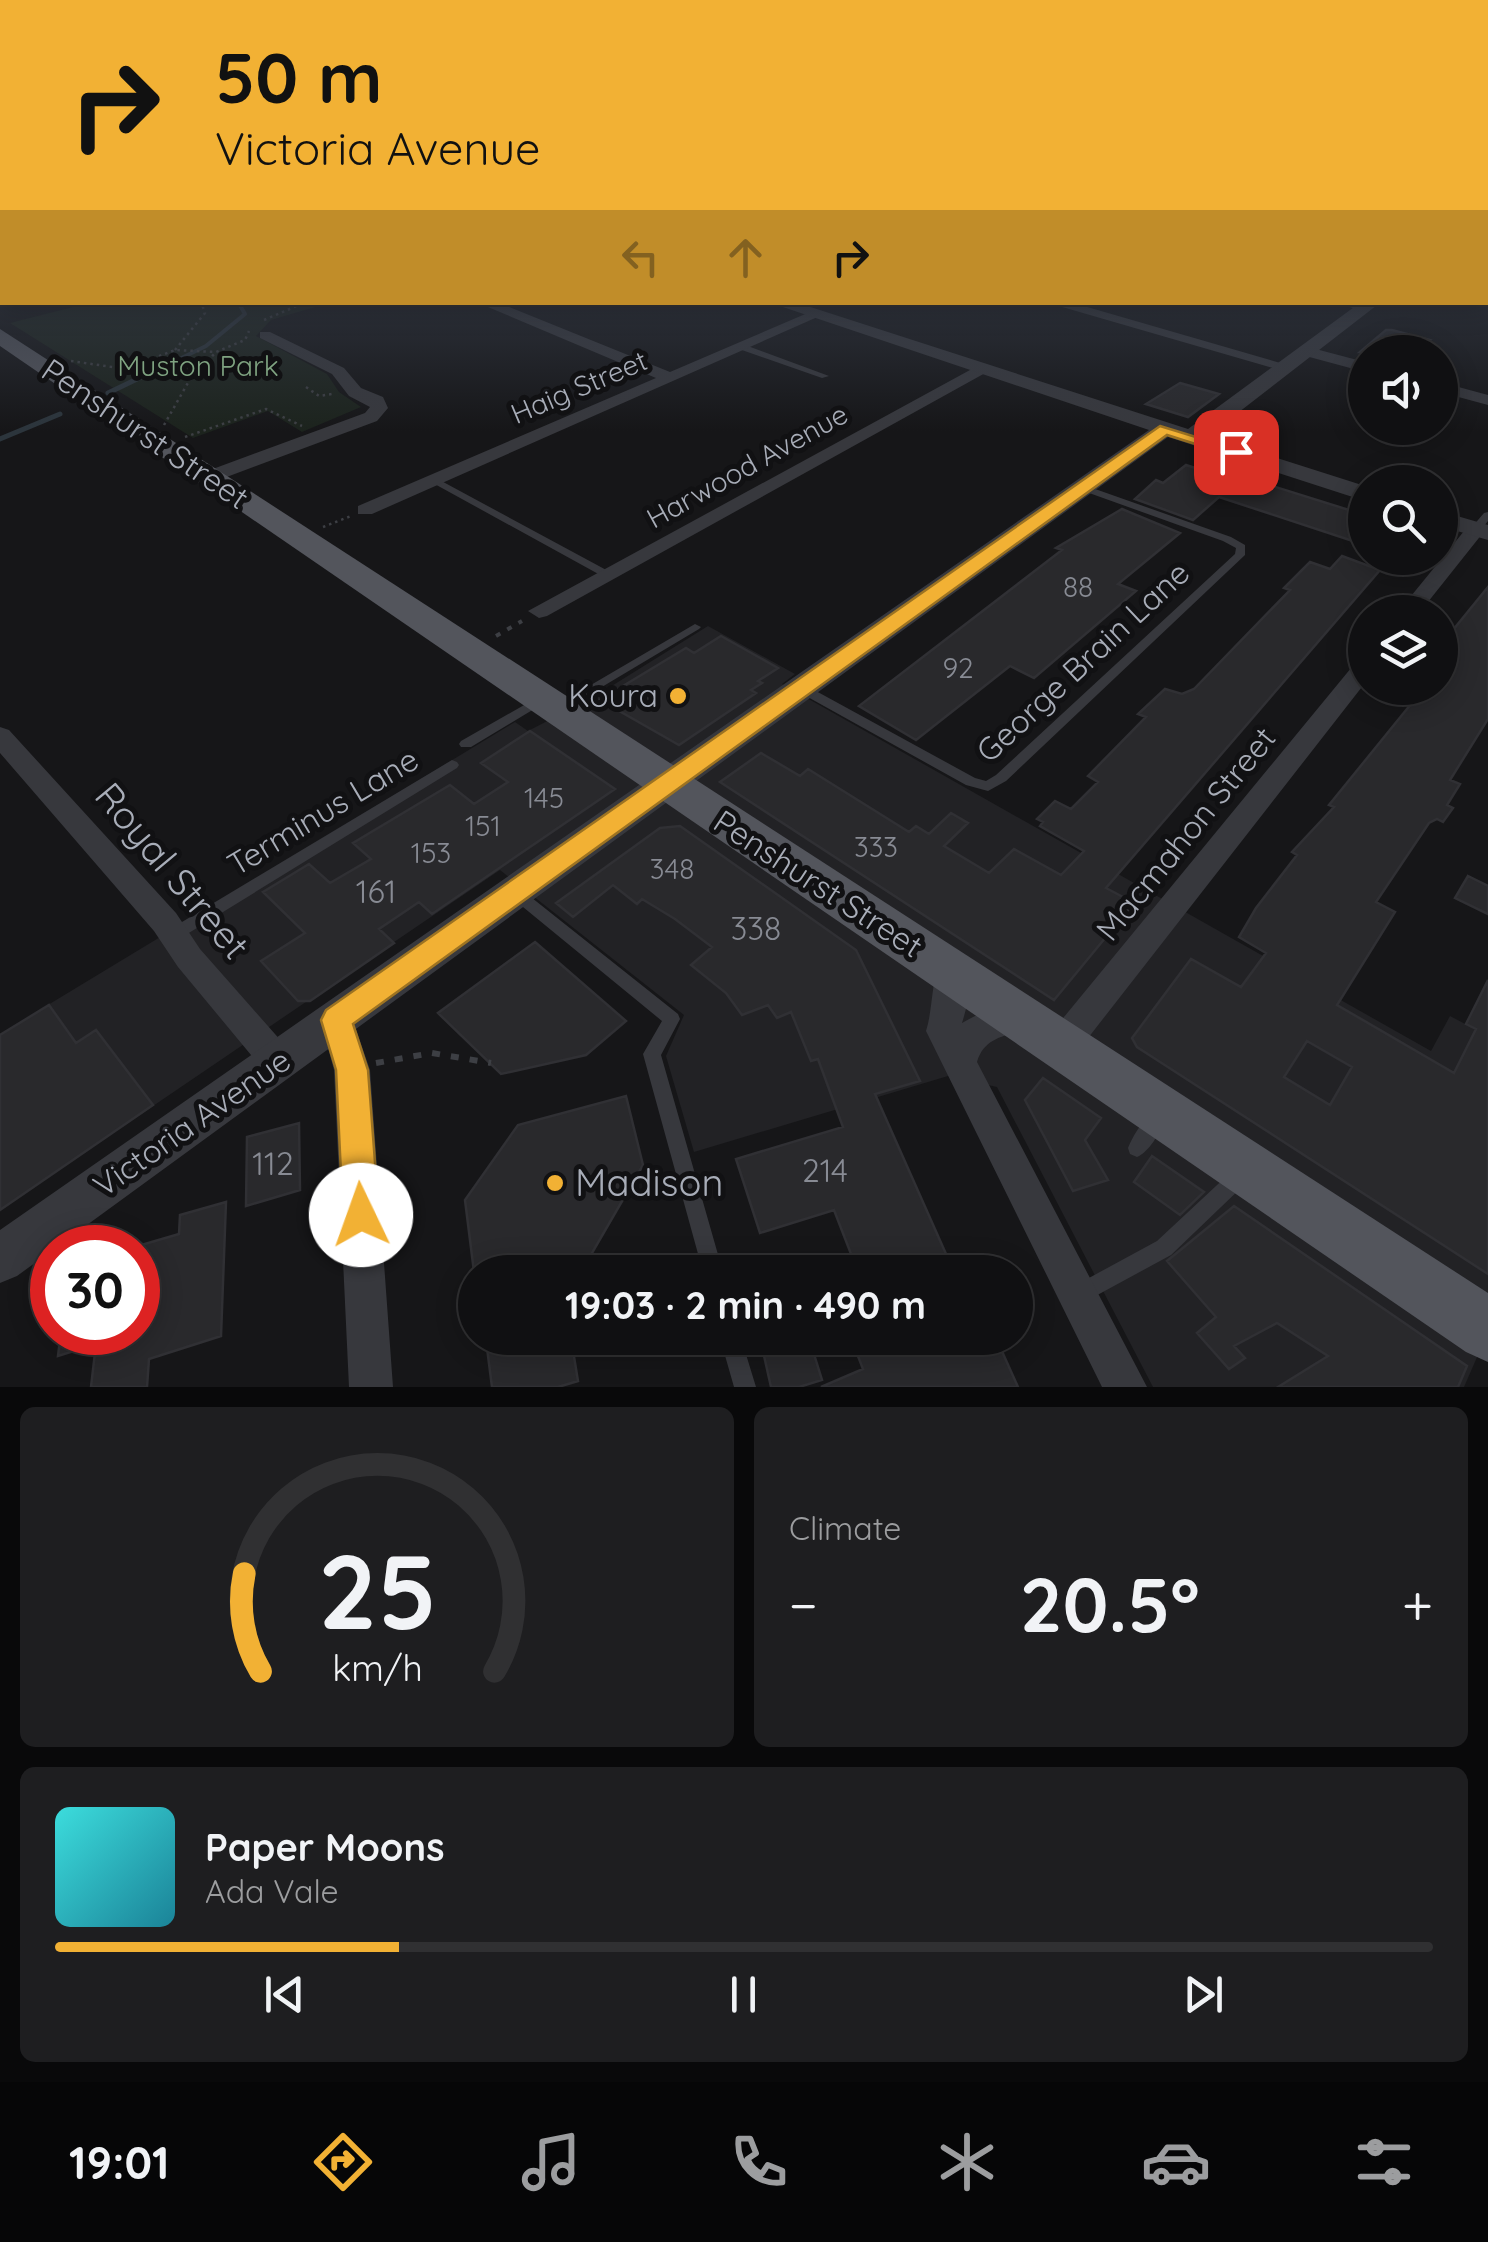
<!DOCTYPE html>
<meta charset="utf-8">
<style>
body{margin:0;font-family:Quicksand,sans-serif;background:#1e1e20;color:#f1f3f6;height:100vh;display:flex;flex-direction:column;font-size:38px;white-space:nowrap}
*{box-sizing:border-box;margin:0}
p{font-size:32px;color:#9c9d9f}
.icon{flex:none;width:55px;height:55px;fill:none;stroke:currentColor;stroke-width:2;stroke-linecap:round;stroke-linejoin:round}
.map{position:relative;height:1387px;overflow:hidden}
.side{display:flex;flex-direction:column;gap:20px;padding:20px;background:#09090a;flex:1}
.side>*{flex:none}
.banner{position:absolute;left:0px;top:0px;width:1490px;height:305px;box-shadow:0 5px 25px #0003,0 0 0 2px #303032;background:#f2b134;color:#111;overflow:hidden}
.controls{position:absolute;left:1348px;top:335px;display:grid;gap:20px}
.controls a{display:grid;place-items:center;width:110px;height:110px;border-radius:50%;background:#101012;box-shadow:0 5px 25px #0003,0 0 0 2px #303032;font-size:50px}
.speed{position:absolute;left:30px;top:1225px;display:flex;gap:20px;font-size:50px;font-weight:700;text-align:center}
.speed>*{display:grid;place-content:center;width:130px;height:130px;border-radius:50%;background:#101012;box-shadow:0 5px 25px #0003,0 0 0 2px #303032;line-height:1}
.speed .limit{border:15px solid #d22;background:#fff;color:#111}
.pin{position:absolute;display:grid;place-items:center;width:85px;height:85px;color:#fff;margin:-42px;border-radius:20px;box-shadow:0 5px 15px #0006}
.me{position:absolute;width:110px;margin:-55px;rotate:357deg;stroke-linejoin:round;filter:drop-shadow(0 0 8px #0008)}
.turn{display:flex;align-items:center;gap:35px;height:210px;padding:0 50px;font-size:45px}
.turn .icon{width:130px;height:130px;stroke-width:2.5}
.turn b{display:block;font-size:70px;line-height:85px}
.lanes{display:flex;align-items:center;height:95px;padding:0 50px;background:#0003;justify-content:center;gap:50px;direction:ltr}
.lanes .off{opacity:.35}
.big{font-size:75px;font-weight:700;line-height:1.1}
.side .card{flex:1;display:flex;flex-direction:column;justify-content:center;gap:15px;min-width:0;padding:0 35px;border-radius:15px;background:#1e1e20}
.side .dial{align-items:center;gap:0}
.dial svg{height:260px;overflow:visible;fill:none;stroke:#303032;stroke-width:7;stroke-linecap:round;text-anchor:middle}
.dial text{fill:#f1f3f6;stroke:none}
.song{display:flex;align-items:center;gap:30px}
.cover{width:120px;height:120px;border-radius:15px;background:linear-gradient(135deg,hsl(180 70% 55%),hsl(190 70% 35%))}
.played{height:10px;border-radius:5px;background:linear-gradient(90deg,#f2b134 25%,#303032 25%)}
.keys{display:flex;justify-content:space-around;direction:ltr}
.heat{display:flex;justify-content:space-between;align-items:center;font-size:55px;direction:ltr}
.side .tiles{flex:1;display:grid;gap:20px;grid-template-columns:1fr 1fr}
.card:last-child{grid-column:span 2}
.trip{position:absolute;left:458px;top:1255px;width:575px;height:100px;border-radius:50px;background:#101012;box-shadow:0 5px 25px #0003,0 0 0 2px #303032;font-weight:700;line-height:100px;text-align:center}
.tab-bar{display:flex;height:160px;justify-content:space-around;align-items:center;background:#060607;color:#9c9d9f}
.tab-bar .icon{width:70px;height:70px}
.tab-bar .active{color:#f2b134}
.tab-bar b{font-size:45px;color:#f1f3f6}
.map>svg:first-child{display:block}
.built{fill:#222225}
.green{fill:#1c231d}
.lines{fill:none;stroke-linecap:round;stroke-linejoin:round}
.stream-far1{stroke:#2c353c;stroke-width:4}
.stream{stroke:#2c353c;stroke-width:5}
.building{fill:#29292c;stroke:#303034;stroke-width:2.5;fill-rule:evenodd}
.path-far2{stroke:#3d3f44;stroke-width:2.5;stroke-dasharray:2.5 4;stroke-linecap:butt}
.path-far1{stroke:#3d3f44;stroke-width:4;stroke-dasharray:5 8;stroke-linecap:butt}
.path{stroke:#3d3f44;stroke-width:6;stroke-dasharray:8 11;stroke-linecap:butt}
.service{fill:#37383d;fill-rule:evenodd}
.minor{fill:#37383d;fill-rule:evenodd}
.tertiary{fill:#37383d;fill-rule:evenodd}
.primary{fill:#53555c;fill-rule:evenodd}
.route{fill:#f2b134;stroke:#9d7322;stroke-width:2.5}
.poi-dot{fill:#f2b134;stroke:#111113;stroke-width:4}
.labels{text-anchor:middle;stroke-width:10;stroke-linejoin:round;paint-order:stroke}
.far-park-label{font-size:28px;fill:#7fa381;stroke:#111113}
.far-street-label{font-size:28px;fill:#a8adb8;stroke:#111113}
.number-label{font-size:28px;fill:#888b94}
.street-label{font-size:32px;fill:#a8adb8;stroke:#111113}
.poi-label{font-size:32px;fill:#a8adb8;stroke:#111113;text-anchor:end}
.near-number-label{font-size:32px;fill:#888b94}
.near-street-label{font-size:38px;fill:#a8adb8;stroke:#111113}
.near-poi-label{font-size:38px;fill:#a8adb8;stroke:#111113;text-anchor:start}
</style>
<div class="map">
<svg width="1488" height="1387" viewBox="0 0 1488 1387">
<rect width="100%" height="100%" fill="#161618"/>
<path class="built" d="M 708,626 L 795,674 L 782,684 L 1431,1051 L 1450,1016 L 1488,1036 L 1488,1332 L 1464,1387 L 1153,1387 L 997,1087 L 948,1076 L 694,1152 L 666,1056 L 684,1015 L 500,870 L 0,1210 L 0,1034 L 515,722 L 528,731 L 594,697 Z"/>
<path class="green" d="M 89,303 L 329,303 L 271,320 L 256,336 L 327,374 L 339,392 L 361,407 L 302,432 L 268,411 L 193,438 L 10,323 Z"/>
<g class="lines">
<path class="stream-far1" d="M 157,370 L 206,346 L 245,314 L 238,302"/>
<path class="stream" d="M 108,393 L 162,367
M 0,439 L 60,414"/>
</g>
<path class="building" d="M 1386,330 L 1392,330 L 1430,340 L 1415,352 L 1360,352 Z
M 1180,383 L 1219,394 L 1188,417 L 1146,404 Z
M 1186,465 L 1263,490 L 1269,485 L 1365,515 L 1365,534 L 1356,542 L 1219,497 L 1193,520 L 1135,499 L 1156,480 L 1163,483 Z
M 1122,509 L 1180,533 L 1118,584 L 1136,591 L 1034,678 L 1010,666 L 916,740 L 859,706 L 1062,550 L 1056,548 Z
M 1342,556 L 1380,570 L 1106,888 L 1134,903 L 1054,1000 L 720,782 L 761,753 L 800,776 L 808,769 L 909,832 L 916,826 L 929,834 L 951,813 L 968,823 L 944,846 L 989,873 L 1014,849 L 1061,875 L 1084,851 L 1040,826 L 1043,822 L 1037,819 L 1055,801 L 1071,809 L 1098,782 L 1088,776 L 1146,717 L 1138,714 L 1165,689 L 1182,694 L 1194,689 L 1290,590 L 1284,588 L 1310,562 L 1330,569 Z
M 1488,587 L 1488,719 L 1450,780 L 1460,784 L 1447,805 L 1453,808 L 1443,822 L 1437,819 L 1429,823 L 1376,902 L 1395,912 L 1337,1005 L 1454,1073 L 1476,1029 L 1466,1024 L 1488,980 L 1488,1274 L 1157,1060 L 1137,1047 L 1132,1038 L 1191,959 L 1241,987 L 1266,953 L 1239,937 L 1256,908 L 1297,855 L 1292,852 L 1334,807 L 1329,805 L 1424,688 L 1440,688 L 1440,646 ZM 1307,1041 L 1352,1067 L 1330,1105 L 1284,1077 Z
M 721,636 L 778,668 L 758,681 L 762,683 L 751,690 L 756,693 L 679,745 L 600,700 L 686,648 L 694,653 Z
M 530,731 L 615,789 L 432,914 L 419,902 L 379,929 L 394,943 L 310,1001 L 298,1001 L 261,961 L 305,933 L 263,892 L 309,864 L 330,883 L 371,859 L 353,843 L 450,785 L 474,804 L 508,782 L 481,763 Z
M 680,826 L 856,950 L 920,1081 L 875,1094 L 954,1272 L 858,1272 L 834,1210 L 760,1233 L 736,1159 L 843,1127 L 818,1059 L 811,1061 L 791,1012 L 777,1018 L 768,1005 L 742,1015 L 726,993 L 691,965 L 712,947 L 675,919 L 642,899 L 637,904 L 613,885 L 573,917 L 556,903 L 660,828 Z
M 1468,876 L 1488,886 L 1488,914 L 1455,898 Z
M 535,942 L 626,1021 L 586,1055 L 501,1074 L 438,1013 Z
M 49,1005 L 76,1043 L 96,1030 L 153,1105 L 0,1210 L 0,1035 Z
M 1043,1078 L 1101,1118 L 1085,1140 L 1108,1180 L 1073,1191 L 1025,1100 Z
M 626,1096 L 643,1165 L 581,1272 L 474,1272 L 465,1200 L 518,1125 Z
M 299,1123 L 300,1190 L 246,1206 L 247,1137 Z
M 1152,1156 L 1204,1192 L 1180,1215 L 1134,1182 Z
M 226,1202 L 221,1336 L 149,1359 L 147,1387 L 91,1387 L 96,1344 L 58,1356 L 61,1332 L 138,1332 L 138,1246 L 179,1234 L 180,1215 Z
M 1234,1206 L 1467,1366 L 1458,1387 L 1278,1387 L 1328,1356 L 1277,1323 L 1234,1346 L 1245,1358 L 1229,1369 L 1197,1333 L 1216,1317 L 1167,1261 Z
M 523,1338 L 571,1338 L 578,1381 L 558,1387 L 492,1387 L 487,1348 Z
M 760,1338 L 799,1338 L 804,1351 L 812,1348 L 822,1380 L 799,1387 L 771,1387 Z
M 851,1338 L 996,1338 L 1018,1387 L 821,1387 L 863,1369 Z"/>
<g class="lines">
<path class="path-far2" d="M 264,320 L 306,302
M 175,350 L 205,313 L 201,302
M 71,361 L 126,369 L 175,350 L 216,352 L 245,340 L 249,331
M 306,387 L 319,396 L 332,394
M 164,425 L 189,381 L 216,352
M 185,437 L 266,409 L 302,426
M 323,527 L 351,516"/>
<path class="path-far1" d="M 496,636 L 522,621"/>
<path class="path" d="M 376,1063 L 432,1053 L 491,1063"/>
<path class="service" d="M 2,302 L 12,302 L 0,307 L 0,303 Z
M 739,345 L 745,345 L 829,376 L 822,378 L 739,349 Z
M 434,477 L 610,572 L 611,574 L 610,576 L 602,576 L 431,482 L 429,480 Z
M 1081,484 L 1231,537 L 1245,545 L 1245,555 L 1006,781 L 988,791 L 966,785 L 797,691 L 795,688 L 797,685 L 805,685 L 975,778 L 986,781 L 996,775 L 1235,554 L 1236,548 L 1223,541 L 1078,489 L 1076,487 Z
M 1488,512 L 1488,521 L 1480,531 L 1472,531 L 1472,527 L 1484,513 Z
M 695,624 L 701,627 L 699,629 L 565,709 L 557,709 L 555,706 Z
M 540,696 L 546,700 L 544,703 L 471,747 L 461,747 L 459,744 L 461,741 Z
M 452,760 L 457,762 L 459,765 L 457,768 L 179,939 L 173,941 L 167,939 L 165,935 L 167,931 Z
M 517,888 L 522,890 L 678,1014 L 680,1019 L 661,1055 L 723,1272 L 703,1272 L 643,1054 L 662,1021 L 512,898 L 509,894 L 512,890 Z
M 1155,1114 L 1161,1116 L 1164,1122 C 1159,1134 1149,1152 1137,1157 L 1130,1154 L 1128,1148 C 1133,1136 1143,1118 1155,1114 Z
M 1238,1169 L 1245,1172 L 1248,1178 L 1245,1184 L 1171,1255 L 1090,1299 L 1083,1302 L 1076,1299 L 1073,1292 L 1076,1285 L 1157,1241 L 1231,1172 Z
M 720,1338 L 741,1338 L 756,1387 L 734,1387 Z"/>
<path class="minor" d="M 2,241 L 2,249 L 0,250 L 0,242 Z
M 476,302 L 497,302 L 670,372 L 810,312 L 822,315 L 372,514 L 358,514 L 358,506 L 656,378 Z
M 1045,302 L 1070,302 L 1294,367 L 1280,370 Z
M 1334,302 L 1360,302 L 1372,308 L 1365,312 Z
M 260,332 L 270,332 L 344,368 L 361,388 L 383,397 L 388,408 L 377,421 L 216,481 L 202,481 L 202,473 L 365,413 L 370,407 L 349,396 L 332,374 L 260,338 Z
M 1308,347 L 1365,362 L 1365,372 L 1302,355 L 1302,349 Z
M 981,364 L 987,366 L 987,372 L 547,616 L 539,618 L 528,611 Z
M 1440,382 L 1488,395 L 1488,405 L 1440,392 Z
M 1476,523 L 1486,529 L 1420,612 L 1398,612 L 1469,525 Z
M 1365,660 L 1365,683 L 1074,1056 L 1062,1060 L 1050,1056 L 1045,1045 L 1050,1034 L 1356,662 Z
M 0,727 L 9,730 L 176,913 L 200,949 L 290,1051 L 296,1062 L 290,1073 L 278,1077 L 266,1073 L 178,967 L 154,931 L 0,753 Z
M 952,959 L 964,963 C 973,981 968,1004 962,1023 C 982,1011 1010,1000 1032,1008 L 1037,1018 L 1032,1028 C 1009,1036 985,1035 977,1062 L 1147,1387 L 1102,1387 L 926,1031 C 933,1009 931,982 940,963 Z
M 337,1005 L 349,1009 L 370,1070 L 393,1387 L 349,1387 L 334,1070 L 320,1019 L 325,1009 Z"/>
<path class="tertiary" d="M 768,302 L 795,302 L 1188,429 L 1361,302 L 1381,302 L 1208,436 L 1365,486 L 1365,501 L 1168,437 L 17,1276 L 0,1283 L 0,1230 L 1149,430 Z
M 1440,511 L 1488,525 L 1488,540 L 1440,526 Z"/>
<path class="primary" d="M 0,329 L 1488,1293 L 1488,1362 L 1466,1352 L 0,346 Z"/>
</g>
<linearGradient id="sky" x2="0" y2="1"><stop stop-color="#0c0c0d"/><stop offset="0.55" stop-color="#363c48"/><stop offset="1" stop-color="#363c48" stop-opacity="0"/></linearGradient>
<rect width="1488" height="431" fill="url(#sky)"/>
<path class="route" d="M 1160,426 L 1245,452 L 1236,457 L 1167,435 L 353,1024 L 368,1070 L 379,1215 L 374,1227 L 361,1233 L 349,1227 L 343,1215 L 336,1070 L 321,1020 L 326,1010 Z"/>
<g class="poi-dot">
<circle cx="678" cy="696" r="10"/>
<circle cx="555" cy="1183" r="10"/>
</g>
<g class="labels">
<g class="far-park-label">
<text x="198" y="376">Muston Park</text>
</g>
<g class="far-street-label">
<text transform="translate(579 387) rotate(-23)" y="10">Haig Street</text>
<text transform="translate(747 466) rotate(-29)" y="10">Harwood Avenue</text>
</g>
<g class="number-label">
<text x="1078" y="597">88</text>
<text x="958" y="678">92</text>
<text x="544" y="808">145</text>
<text x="483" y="836">151</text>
<text x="876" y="857">333</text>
<text x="431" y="863">153</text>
<text x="672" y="879">348</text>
</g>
<g class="street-label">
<text transform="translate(145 434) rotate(34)" y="11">Penshurst Street</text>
<text transform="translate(1083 662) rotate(-43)" y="11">George Brain Lane</text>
<text transform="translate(323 812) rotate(-31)" y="11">Terminus Lane</text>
<text transform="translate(1186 834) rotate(-51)" y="11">Macmahon Street</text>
<text transform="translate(818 884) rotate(33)" y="11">Penshurst Street</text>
<text transform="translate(192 1123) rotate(-35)" y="11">Victoria Avenue</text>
</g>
<g class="poi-label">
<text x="658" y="707">Koura</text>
</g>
<g class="near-number-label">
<text x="376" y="903">161</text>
<text x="756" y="940">338</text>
<text x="273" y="1175">112</text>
<text x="825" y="1182">214</text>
</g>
<g class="near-street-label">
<text transform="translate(172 871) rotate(50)" y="13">Royal Street</text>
</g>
<g class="near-poi-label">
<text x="575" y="1196">Madison</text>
</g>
</g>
</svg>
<div class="controls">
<a><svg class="icon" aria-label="sound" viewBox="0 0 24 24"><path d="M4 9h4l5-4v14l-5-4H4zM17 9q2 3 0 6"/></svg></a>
<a><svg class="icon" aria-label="search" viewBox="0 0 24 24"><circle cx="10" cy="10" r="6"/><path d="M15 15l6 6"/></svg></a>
<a><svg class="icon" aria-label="layers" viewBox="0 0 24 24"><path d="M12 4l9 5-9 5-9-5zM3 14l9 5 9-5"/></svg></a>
</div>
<div class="speed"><div class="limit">30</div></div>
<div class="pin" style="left:1236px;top:452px;background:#d93025"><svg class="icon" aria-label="arrive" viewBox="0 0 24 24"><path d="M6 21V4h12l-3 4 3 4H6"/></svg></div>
<svg class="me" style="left:361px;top:1215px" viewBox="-20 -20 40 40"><circle r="19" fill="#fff"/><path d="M0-13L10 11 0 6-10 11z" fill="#f2b134"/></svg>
<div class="trip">19:03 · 2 min · 490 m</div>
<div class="banner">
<div class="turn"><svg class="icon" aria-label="right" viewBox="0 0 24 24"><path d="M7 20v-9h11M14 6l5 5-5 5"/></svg><div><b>50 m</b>Victoria Avenue</div></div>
<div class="lanes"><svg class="icon off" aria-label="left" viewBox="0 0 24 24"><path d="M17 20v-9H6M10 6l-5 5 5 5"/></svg><svg class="icon off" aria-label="ahead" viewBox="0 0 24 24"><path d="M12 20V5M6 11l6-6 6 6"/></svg><svg class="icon" aria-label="right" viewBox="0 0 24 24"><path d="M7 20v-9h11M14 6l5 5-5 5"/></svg></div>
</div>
</div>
<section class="side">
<div class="tiles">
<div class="card dial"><svg viewBox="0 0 100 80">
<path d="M14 69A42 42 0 1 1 86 69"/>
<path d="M14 69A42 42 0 0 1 9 39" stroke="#f2b134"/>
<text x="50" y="56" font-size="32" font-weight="700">25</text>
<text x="50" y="72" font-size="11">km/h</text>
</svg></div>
<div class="card"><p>Climate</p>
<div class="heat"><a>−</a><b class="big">20.5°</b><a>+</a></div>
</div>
<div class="card">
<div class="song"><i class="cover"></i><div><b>Paper Moons</b><p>Ada Vale</p></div></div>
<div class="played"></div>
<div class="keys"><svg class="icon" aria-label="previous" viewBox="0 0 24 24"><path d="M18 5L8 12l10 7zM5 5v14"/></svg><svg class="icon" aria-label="pause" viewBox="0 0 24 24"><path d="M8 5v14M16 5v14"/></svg><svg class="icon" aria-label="next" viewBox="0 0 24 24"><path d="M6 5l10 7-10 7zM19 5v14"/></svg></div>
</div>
</div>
</section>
<nav class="tab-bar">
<b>19:01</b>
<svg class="icon active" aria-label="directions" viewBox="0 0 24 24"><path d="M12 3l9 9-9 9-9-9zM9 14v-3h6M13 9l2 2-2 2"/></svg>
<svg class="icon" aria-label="music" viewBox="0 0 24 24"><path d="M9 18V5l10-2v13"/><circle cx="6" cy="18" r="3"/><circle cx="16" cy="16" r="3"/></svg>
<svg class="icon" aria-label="phone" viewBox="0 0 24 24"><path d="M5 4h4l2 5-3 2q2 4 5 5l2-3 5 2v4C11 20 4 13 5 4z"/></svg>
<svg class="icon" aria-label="climate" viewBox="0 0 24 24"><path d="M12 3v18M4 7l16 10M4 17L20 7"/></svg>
<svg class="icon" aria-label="car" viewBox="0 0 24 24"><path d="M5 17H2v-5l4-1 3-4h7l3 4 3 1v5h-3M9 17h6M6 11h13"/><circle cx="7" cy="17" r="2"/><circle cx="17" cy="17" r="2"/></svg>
<svg class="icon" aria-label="filters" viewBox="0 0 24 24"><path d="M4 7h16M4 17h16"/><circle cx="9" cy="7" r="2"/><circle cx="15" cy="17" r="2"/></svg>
</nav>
